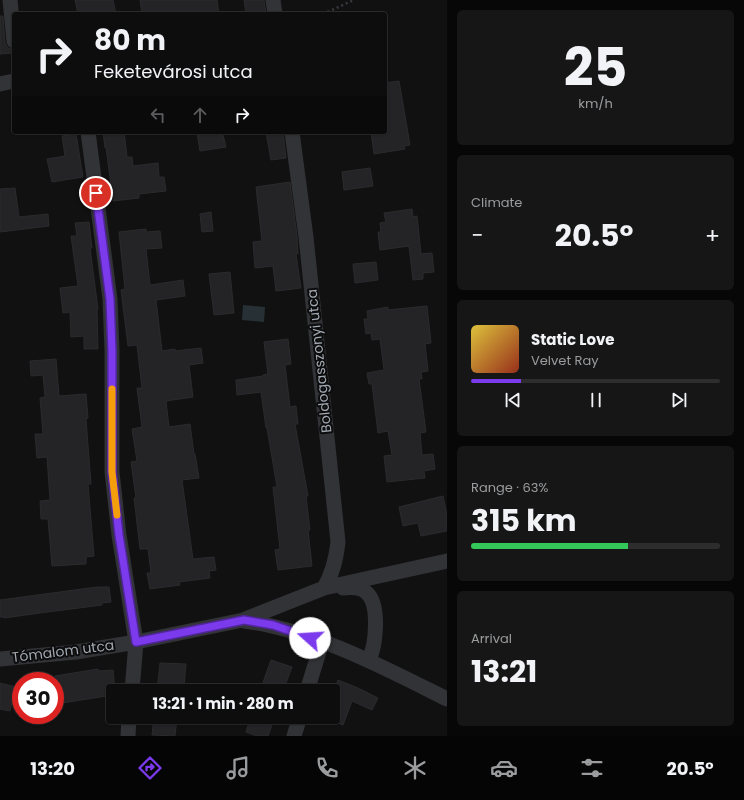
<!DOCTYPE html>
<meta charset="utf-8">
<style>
body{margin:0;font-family:Poppins,sans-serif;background:#161617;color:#f1f3f6;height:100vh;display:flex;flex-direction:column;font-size:15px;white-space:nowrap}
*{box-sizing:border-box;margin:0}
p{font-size:13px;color:#9a9c9e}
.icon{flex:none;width:22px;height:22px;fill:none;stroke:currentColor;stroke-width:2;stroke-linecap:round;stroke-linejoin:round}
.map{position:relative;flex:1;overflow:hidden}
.sheet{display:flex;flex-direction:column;gap:10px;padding:10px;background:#070708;width:297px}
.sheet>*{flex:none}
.guide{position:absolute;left:12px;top:12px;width:375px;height:122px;border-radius:4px;box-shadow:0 1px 3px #0004,0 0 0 1px #2d2d2e;background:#0d0d0e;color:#f1f3f6;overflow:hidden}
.speed{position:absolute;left:12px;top:672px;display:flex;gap:8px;font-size:20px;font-weight:700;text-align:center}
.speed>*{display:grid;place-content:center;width:52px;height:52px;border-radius:50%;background:#0d0d0e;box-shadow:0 1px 3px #0004,0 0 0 1px #2d2d2e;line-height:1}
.speed .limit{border:6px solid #d22;background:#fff;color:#111}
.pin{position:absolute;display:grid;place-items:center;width:34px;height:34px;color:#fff;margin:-17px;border:2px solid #fff;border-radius:50%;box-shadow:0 1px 4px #0007}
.me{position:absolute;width:44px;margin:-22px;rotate:289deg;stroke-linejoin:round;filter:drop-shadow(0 0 3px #0008)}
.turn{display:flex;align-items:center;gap:14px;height:84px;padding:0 16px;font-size:18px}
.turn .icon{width:52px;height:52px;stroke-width:2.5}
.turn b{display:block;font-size:28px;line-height:34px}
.lanes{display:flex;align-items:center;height:38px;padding:0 16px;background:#0003;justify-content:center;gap:20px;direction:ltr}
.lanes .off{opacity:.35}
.big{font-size:30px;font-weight:700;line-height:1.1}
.sheet .widget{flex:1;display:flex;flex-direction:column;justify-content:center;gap:6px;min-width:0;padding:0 14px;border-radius:6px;background:#161617}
.sheet .dial{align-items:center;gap:0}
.dial b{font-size:52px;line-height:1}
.song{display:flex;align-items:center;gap:12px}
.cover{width:48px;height:48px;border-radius:6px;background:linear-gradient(135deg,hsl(50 70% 55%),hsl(10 70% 35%))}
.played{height:4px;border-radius:2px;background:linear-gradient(90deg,#7c3aed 20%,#2d2d2e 20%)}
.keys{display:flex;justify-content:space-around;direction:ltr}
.heat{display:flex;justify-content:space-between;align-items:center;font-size:22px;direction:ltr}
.charge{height:6px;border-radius:3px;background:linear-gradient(90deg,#34c759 63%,#2d2d2e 0)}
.trip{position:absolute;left:106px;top:684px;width:234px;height:40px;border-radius:4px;background:#0d0d0e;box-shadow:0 1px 3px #0004,0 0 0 1px #2d2d2e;font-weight:700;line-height:40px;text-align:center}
.tab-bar{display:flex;height:64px;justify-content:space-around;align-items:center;background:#050506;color:#9a9c9e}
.tab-bar .icon{width:28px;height:28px}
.tab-bar .selected{color:#7c3aed}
.tab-bar b{font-size:18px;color:#f1f3f6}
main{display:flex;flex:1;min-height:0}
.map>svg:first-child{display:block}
.water{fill:#273135}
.building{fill:#242426;stroke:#2b2b2e}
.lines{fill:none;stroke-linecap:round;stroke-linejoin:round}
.path{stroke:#383a3e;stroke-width:2.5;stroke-dasharray:2 3;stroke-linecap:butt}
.minor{stroke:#323337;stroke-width:15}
.route-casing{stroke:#51269a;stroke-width:10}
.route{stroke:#7c3aed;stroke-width:7}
.slow{stroke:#f59e0b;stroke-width:7}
.labels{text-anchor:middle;stroke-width:4;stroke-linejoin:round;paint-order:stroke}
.street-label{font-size:14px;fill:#a2a9b2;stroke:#0c0c0d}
</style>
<main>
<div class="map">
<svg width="447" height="736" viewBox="0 0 447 736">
<rect width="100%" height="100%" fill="#111112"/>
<path class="water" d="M 243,305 L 265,307 L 264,322 L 242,320 Z"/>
<path class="building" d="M 75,0 L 113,0 L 116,14 L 78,14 Z
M 140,0 L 217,0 L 219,14 L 142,14 Z
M 244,0 L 264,0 L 266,14 L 246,14 Z
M 0,16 L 3,16 L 5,42 L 7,47 L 12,50 L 12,53 L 0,54 Z
M 399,81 L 410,145 L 404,146 L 405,149 L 374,154 L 371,132 L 385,132 L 385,83 Z
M 103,132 L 124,132 L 127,157 L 132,157 L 133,166 L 158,163 L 159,177 L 164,177 L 166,191 L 139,194 L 139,198 L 113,201 L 106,147 L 105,148 Z
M 197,132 L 217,132 L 218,136 L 223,135 L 226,147 L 200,151 Z
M 266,132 L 283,132 L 286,158 L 271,160 Z
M 76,134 L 83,177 L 52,182 L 47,159 L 65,156 L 62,136 Z
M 370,168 L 373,186 L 344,190 L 342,172 Z
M 290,182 L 297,236 L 298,254 L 296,254 L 301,288 L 276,291 L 273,266 L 255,268 L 253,242 L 262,241 L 256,187 Z
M 15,188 L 19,217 L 48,214 L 49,226 L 0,232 L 0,189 Z
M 412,209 L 413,217 L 417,216 L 421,254 L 432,253 L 434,272 L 423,273 L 423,279 L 413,280 L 409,246 L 380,250 L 378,232 L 381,232 L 380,223 L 386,222 L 384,213 Z
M 211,212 L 213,231 L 202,232 L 200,214 Z
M 89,222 L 92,248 L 90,248 L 98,309 L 97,309 L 98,349 L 84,349 L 84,336 L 71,337 L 70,312 L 63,313 L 60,288 L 78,286 L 71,236 L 77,236 L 75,223 Z
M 146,229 L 146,232 L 160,231 L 162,248 L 146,249 L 150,285 L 183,280 L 185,296 L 156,300 L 162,351 L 175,349 L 175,351 L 201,348 L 203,363 L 189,365 L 193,397 L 166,401 L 169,427 L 190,424 L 194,454 L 195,454 L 199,478 L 182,480 L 193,559 L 214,557 L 216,570 L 209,571 L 210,578 L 179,582 L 180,585 L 150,589 L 147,573 L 151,573 L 148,549 L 140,549 L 134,498 L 136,498 L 131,462 L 137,461 L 132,429 L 142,427 L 137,388 L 142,388 L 137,345 L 128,346 L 121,290 L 125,289 L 119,232 Z
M 376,262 L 378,280 L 355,283 L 353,264 Z
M 230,272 L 234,313 L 214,315 L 209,274 Z
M 427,306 L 431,343 L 425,344 L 428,371 L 421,372 L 422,379 L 419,379 L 426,432 L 420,433 L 422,455 L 433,454 L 435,469 L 424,471 L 425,478 L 387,482 L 384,456 L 392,455 L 388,431 L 378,433 L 372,384 L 369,384 L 367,373 L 384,370 L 380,339 L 372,340 L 371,333 L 366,334 L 364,319 L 368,319 L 367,311 L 388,307 L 388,310 Z
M 288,339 L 291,364 L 285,365 L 290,407 L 296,406 L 298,424 L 295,424 L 308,496 L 306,496 L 310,530 L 308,530 L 312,566 L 278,570 L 275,550 L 280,549 L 273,487 L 277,487 L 267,428 L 266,428 L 261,392 L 237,395 L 236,380 L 263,376 L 263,375 L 268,374 L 264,342 Z
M 56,359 L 59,396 L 86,394 L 88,418 L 86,419 L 91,484 L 88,484 L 94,556 L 86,557 L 86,564 L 52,566 L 48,519 L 41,519 L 40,501 L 50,500 L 47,457 L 37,458 L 35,434 L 43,434 L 40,398 L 45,397 L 43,375 L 31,376 L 30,361 Z
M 443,496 L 447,515 L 447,531 L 421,536 L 418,523 L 403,526 L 399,507 Z
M 97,587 L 109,587 L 111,602 L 102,603 L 102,605 L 40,613 L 4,618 L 4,617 L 0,617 L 0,600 Z
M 271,660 L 292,667 L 283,691 L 260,691 Z
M 160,663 L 186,664 L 184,686 L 174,685 L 173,691 L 157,691 Z
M 98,669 L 98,671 L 113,670 L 115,691 L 113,691 L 113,695 L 62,703 L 61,694 L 55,695 L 55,676 Z
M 338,680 L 358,688 L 378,698 L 372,710 L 352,701 L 343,725 L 333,721 L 333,694 Z
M 0,683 L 16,687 L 10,711 L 0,709 Z
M 154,717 L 177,717 L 175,736 L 152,735 Z
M 251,717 L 275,717 L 268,736 L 257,736 L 246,732 Z"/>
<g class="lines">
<path class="path" d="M 323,14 L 354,0"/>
<path class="minor" d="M 10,0 L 14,41
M 273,0 L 275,14
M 0,84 L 14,81
M 88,132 L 110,299 L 112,351 L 112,472 L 119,535 L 136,642 L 132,691
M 292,132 L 306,237 L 338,542 C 336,559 333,573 324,588
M 343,588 C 351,587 361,587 367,593 C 380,605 376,645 369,660
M 244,621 C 314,630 385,668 447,699
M 0,659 L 76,652 L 136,642 L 243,620 L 324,588 L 447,561
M 307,691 L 322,642
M 128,736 L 129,717
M 294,736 L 300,717"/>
</g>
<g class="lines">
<g class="route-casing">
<path id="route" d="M 96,193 L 110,299 L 112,351 L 112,472 L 119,535 L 136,642 L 244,620 L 273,625 L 310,638"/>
</g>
<use href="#route" class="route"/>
<path class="slow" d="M 112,389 L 112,472 L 117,515"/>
</g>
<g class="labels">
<g class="street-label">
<text transform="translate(319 361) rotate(-96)" y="5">Boldogasszonyi utca</text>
<text transform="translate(63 651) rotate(-7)" y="5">Tómalom utca</text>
</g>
</g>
</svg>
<div class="speed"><div class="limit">30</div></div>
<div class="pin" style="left:96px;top:193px;background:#d93025"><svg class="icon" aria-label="arrive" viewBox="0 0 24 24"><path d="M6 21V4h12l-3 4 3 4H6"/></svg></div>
<svg class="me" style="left:310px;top:638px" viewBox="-20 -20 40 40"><circle r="19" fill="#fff"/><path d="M0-13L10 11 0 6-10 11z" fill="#7c3aed"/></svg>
<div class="trip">13:21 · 1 min · 280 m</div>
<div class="guide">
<div class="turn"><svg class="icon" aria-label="right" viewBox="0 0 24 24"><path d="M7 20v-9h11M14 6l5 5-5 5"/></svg><div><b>80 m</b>Feketevárosi utca</div></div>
<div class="lanes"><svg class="icon off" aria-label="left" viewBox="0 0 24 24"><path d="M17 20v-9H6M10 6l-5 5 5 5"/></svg><svg class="icon off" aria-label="ahead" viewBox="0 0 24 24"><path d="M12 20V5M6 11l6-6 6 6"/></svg><svg class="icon" aria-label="right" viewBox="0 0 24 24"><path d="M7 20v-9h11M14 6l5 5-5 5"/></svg></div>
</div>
</div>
<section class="sheet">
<div class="widget dial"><b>25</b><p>km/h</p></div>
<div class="widget"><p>Climate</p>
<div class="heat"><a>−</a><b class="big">20.5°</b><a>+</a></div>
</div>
<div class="widget">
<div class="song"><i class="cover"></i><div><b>Static Love</b><p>Velvet Ray</p></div></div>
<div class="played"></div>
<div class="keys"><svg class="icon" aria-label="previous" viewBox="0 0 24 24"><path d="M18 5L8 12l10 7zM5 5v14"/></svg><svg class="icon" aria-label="pause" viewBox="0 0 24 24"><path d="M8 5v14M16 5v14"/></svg><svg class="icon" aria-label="next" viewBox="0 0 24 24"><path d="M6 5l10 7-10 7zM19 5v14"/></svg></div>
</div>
<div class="widget"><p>Range · 63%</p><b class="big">315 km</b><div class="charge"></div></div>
<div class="widget"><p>Arrival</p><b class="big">13:21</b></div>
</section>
</main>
<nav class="tab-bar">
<b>13:20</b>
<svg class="icon selected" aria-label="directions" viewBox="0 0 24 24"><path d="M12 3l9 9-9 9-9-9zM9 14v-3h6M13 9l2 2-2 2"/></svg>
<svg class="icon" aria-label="music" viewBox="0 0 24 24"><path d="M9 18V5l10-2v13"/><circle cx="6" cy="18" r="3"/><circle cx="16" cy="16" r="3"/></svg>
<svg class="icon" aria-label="phone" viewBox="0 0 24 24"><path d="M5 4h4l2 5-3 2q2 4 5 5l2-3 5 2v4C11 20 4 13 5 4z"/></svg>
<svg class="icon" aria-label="climate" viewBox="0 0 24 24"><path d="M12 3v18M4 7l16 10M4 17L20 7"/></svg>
<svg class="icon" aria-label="car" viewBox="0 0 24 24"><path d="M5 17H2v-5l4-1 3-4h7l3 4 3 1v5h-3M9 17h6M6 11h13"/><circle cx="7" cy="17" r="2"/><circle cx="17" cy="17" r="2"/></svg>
<svg class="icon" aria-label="filters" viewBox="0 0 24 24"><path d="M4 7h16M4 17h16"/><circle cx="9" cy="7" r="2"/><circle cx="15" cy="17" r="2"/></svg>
<b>20.5°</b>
</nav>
